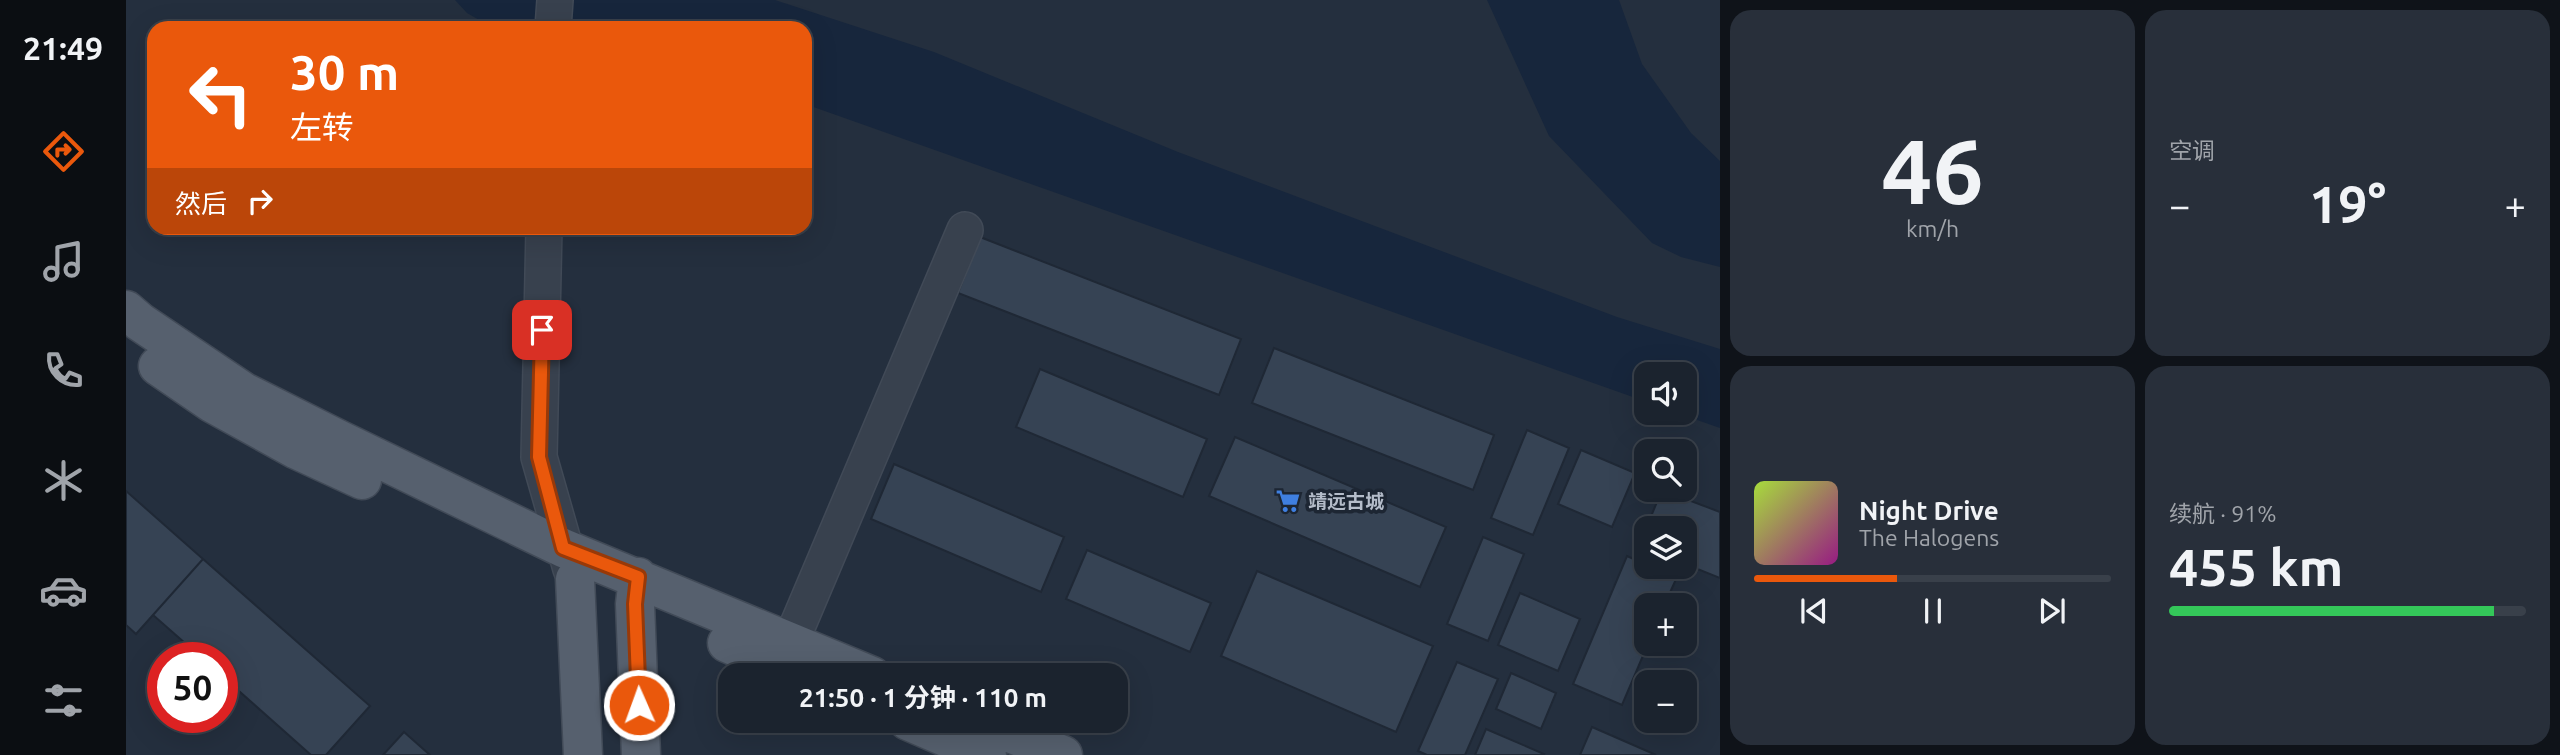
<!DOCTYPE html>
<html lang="zh">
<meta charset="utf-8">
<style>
body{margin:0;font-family:Ubuntu,"Noto Sans SC",sans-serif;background:#282f3a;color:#f1f3f6;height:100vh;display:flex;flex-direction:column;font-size:26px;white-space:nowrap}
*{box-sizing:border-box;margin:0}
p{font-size:23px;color:#a0a4aa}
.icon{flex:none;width:38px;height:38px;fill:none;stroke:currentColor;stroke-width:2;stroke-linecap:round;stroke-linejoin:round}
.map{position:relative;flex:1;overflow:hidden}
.drawer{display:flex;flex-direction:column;gap:10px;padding:10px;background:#0f1319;width:840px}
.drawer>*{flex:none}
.banner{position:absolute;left:21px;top:21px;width:665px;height:214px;border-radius:21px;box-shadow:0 7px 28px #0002,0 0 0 2px #39404a;background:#ea580c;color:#fff;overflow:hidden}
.tools{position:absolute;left:1508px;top:362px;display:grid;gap:14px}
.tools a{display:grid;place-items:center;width:63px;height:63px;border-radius:14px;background:#1b232e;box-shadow:0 7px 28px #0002,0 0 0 2px #39404a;font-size:35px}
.speed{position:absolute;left:21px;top:642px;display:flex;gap:14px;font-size:35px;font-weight:700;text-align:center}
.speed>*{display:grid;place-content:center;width:91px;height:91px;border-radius:50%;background:#1b232e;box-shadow:0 7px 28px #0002,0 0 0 2px #39404a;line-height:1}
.speed .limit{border:10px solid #d22;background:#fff;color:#111}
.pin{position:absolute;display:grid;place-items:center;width:60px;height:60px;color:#fff;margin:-30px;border-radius:14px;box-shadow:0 4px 10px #0006}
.me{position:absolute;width:77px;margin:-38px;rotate:358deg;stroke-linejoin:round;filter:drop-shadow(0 0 5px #0008)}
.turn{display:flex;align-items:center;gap:24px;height:147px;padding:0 28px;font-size:32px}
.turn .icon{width:91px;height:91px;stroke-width:2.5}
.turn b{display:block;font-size:49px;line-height:60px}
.then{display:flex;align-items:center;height:66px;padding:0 28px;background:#0003;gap:14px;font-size:26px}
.big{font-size:52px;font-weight:700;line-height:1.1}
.drawer .tile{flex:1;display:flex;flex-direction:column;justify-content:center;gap:10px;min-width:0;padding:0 24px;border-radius:21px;background:#282f3a}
.drawer .dial{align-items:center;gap:0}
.dial b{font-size:91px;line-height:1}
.song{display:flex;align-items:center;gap:21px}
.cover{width:84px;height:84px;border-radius:10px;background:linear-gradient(135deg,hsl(80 70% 55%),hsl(310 70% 35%))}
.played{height:7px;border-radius:4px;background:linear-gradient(90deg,#ea580c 40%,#39404a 40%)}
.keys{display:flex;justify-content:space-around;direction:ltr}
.heat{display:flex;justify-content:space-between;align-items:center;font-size:38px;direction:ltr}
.charge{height:10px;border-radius:5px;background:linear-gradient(90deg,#34c759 91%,#39404a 0)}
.drawer .tiles{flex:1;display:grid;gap:10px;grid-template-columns:repeat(2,1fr)}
.trip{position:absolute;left:592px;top:663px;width:410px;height:70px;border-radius:21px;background:#1b232e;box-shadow:0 7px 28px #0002,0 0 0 2px #39404a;font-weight:700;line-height:70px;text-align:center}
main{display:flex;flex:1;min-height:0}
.menu{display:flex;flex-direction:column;width:126px;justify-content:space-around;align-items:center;background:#0b0e12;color:#a0a4aa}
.menu .icon{width:49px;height:49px}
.menu .selected{color:#ea580c}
.menu b{font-size:32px;color:#f1f3f6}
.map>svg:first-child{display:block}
.water{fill:#17263c}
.building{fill:#364354;stroke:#1f2835;stroke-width:2}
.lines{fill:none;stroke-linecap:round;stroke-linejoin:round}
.minor-casing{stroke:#414a57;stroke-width:38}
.major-casing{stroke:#414a57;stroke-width:41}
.minor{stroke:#38414e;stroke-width:35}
.major{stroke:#56606e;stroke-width:38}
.route-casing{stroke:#983908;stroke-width:18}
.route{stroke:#ea580c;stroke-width:12}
.labels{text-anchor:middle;stroke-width:7;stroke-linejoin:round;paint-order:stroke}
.poi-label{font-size:19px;font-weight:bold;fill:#b4bcc9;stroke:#1d2633;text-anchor:start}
</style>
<main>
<nav class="menu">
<b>21:49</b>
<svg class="icon selected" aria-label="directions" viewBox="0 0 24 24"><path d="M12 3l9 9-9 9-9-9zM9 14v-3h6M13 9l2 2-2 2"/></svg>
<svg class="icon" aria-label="music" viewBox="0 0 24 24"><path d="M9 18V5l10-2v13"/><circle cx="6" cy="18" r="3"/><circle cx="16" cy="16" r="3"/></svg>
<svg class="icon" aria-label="phone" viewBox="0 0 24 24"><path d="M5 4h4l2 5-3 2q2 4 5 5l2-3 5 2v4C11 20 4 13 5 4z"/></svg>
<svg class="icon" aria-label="climate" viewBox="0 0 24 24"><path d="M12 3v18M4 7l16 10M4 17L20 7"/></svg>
<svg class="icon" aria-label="car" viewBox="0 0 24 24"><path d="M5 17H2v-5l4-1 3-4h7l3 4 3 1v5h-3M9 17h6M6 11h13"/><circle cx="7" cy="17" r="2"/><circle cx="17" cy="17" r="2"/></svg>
<svg class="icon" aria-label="filters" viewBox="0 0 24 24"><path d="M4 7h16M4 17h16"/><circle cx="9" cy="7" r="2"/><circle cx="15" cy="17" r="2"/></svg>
</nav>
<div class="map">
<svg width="1594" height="755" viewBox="0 0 1594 755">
<rect width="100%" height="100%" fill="#242f3e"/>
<path class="water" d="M 329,0 L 649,0 L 808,52 L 1052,152 L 1491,317 L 1594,349 L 1594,428 L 1551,413 L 1559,413 L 1559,374 L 1521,374 L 1521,402 L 679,104 L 679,28 L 367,28 L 341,13 Z
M 1361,0 L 1493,0 L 1516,64 L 1565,133 L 1594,161 L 1594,267 L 1555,257 L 1526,243 L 1423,136 Z"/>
<path class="building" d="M 854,237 L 1115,339 L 1093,395 L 832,293 Z
M 1148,348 L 1368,435 L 1347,490 L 1126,403 Z
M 914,369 L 1081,439 L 1057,497 L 890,427 Z
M 1401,430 L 1443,448 L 1407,535 L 1365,518 Z
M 1109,437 L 1320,527 L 1294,587 L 1083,496 Z
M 1455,450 L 1509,473 L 1486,527 L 1432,504 Z
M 768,464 L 938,537 L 915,592 L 745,519 Z
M 1536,490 L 1594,512 L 1594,578 L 1559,564 L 1559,528 L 1521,528 L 1521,548 L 1513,545 Z
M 0,491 L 77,559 L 10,634 L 0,625 Z
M 1357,537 L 1398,554 L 1362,641 L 1321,624 Z
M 961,550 L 1085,603 L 1064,652 L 940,599 Z
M 1501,556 L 1521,565 L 1521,567 L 1551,577 L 1538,606 L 1521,606 L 1522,644 L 1496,705 L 1447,684 Z
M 77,559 L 244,706 L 200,755 L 185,755 L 96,676 L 96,658 L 76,658 L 27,615 Z
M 1131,571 L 1307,646 L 1270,732 L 1095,656 Z
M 1394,593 L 1454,619 L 1432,671 L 1372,645 Z
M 1331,662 L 1372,679 L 1339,755 L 1301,755 L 1292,751 Z
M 1385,673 L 1430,693 L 1415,729 L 1370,709 Z
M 1466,727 L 1530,755 L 1454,755 Z
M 1360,729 L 1418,754 L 1417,755 L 1349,755 Z
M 278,732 L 304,755 L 257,755 Z"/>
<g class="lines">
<g class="minor-casing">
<path id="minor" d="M 427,28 L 429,0
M 418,228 L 413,457 L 445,569
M 665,641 L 839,230"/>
</g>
<g class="major-casing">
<path id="major" d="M 0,310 L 14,322 L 118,392 L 212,439 L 437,548 L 746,676
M 32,366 L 86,403 L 171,450 L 236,480
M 512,577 L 509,604 L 515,755
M 449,579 L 457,755
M 601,643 L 676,676
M 782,721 L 861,755
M 855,721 L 937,755"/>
</g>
<use href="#minor" class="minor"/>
<use href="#major" class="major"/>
</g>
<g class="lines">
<g class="route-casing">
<path id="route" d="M 416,330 L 413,457 L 437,548 L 512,577 L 509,604 L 513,705"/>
</g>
<use href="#route" class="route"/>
</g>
<defs>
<g id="supermarket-bare" transform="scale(1.89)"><path d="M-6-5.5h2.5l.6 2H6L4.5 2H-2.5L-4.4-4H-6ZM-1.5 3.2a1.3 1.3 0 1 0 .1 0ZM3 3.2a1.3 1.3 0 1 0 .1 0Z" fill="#3f7fe0" stroke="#1d2633" stroke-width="2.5" paint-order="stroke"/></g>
</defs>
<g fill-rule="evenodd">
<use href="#supermarket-bare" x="1162" y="501"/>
</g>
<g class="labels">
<g class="poi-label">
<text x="1182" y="508">靖远古城</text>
</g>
</g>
</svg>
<div class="tools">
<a><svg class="icon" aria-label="sound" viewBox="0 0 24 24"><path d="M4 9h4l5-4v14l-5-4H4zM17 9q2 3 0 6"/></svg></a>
<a><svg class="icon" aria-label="search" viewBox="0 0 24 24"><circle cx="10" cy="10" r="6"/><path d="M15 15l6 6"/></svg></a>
<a><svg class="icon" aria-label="layers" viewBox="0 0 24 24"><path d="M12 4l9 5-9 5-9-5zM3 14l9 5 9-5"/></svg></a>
<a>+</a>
<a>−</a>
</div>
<div class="speed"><div class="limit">50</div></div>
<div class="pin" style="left:416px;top:330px;background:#d93025"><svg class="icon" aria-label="arrive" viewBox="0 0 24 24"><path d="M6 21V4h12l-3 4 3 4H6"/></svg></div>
<svg class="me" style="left:513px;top:705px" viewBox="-20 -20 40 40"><circle r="17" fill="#ea580c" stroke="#fff" stroke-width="3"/><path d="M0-11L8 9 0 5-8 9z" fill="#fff"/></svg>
<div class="trip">21:50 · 1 分钟 · 110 m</div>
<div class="banner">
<div class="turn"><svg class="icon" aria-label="left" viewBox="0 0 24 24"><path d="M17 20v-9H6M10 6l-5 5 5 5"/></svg><div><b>30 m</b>左转</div></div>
<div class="then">然后<svg class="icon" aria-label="right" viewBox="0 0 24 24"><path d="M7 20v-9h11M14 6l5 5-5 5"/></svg></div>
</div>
</div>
<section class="drawer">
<div class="tiles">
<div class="tile dial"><b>46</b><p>km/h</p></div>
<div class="tile"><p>空调</p>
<div class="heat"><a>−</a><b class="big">19°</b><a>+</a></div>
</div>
<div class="tile">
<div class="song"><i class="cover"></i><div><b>Night Drive</b><p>The Halogens</p></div></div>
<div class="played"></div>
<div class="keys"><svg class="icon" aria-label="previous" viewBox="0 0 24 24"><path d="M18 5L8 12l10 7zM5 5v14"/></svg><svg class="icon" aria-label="pause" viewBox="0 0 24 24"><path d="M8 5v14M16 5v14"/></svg><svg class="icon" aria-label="next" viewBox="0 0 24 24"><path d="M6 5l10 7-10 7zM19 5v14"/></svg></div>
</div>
<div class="tile"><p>续航 · 91%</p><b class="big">455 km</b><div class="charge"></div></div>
</div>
</section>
</main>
